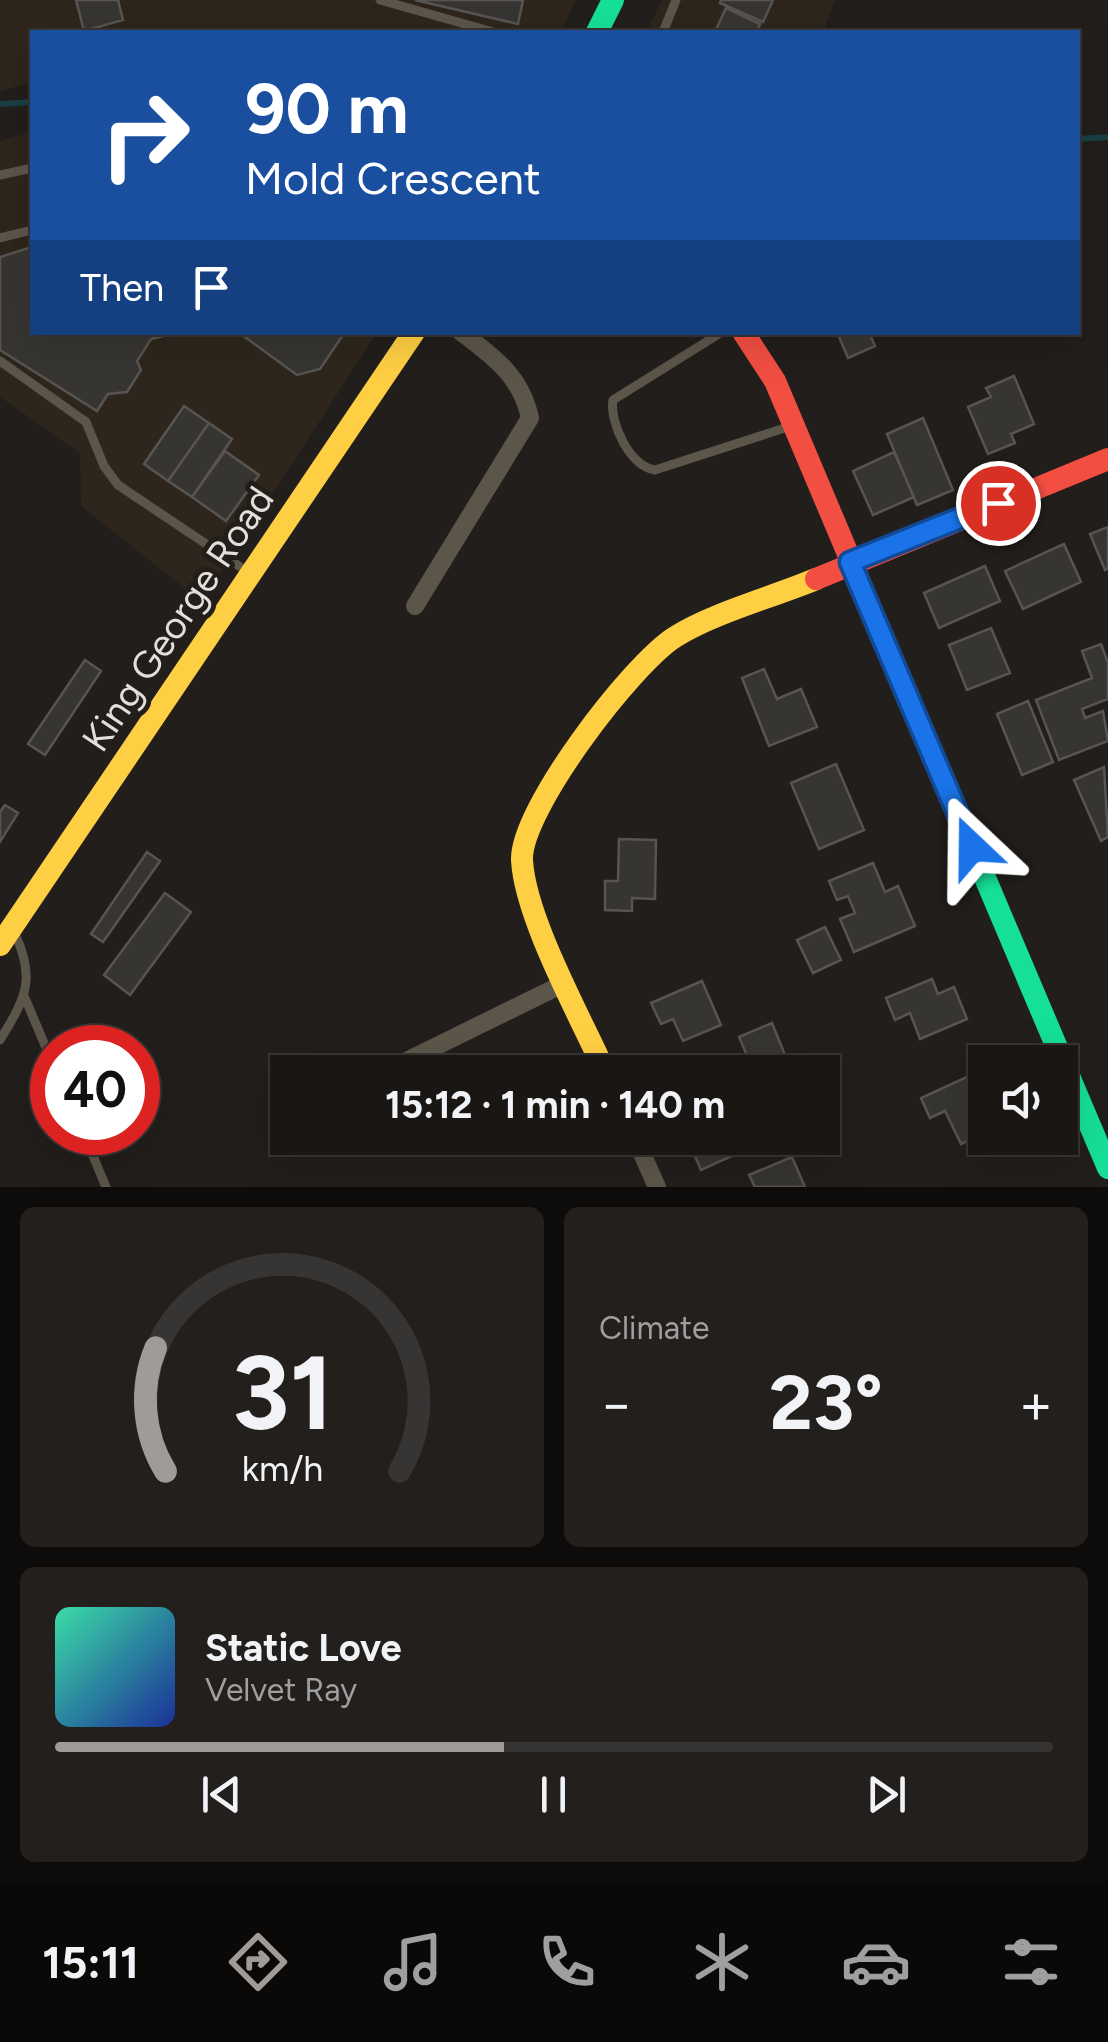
<!DOCTYPE html>
<meta charset="utf-8">
<style>
body{margin:0;font-family:Figtree,sans-serif;background:#221f1d;color:#f1f3f6;height:100vh;display:flex;flex-direction:column;font-size:38px;white-space:nowrap}
*{box-sizing:border-box;margin:0}
p{font-size:32px;color:#9f9fa0}
.icon{flex:none;width:55px;height:55px;fill:none;stroke:currentColor;stroke-width:2;stroke-linecap:round;stroke-linejoin:round}
.map{position:relative;height:1187px;overflow:hidden}
.panel{display:flex;flex-direction:column;gap:20px;padding:20px;background:#0e0c0b;flex:1}
.panel>*{flex:none}
.hud{position:absolute;left:30px;top:30px;width:1050px;height:305px;border-radius:0px;box-shadow:0 10px 40px #0002,0 0 0 2px #373534;background:#1a4fa0;color:#fff;overflow:hidden}
.controls{position:absolute;left:968px;top:1045px;display:grid;gap:20px}
.controls a{display:grid;place-items:center;width:110px;height:110px;border-radius:0px;background:#191614;box-shadow:0 10px 40px #0002,0 0 0 2px #373534;font-size:50px}
.speed{position:absolute;left:30px;top:1025px;display:flex;gap:20px;font-size:50px;font-weight:700;text-align:center}
.speed>*{display:grid;place-content:center;width:130px;height:130px;border-radius:50%;background:#191614;box-shadow:0 10px 40px #0002,0 0 0 2px #373534;line-height:1}
.speed .limit{border:15px solid #d22;background:#fff;color:#111}
.pin{position:absolute;display:grid;place-items:center;width:85px;height:85px;color:#fff;margin:-42px;border:5px solid #fff;border-radius:50%;box-shadow:0 2px 10px #0007}
.me{position:absolute;width:110px;margin:-55px;rotate:337deg;stroke-linejoin:round;filter:drop-shadow(0 0 8px #0008)}
.turn{display:flex;align-items:center;gap:35px;height:210px;padding:0 50px;font-size:45px}
.turn .icon{width:130px;height:130px;stroke-width:2.5}
.turn b{display:block;font-size:70px;line-height:85px}
.then{display:flex;align-items:center;height:95px;padding:0 50px;background:#0003;gap:20px;font-size:38px}
.big{font-size:75px;font-weight:700;line-height:1.1}
.panel .tile{flex:1;display:flex;flex-direction:column;justify-content:center;gap:15px;min-width:0;padding:0 35px;border-radius:15px;background:#221f1d}
.panel .dial{align-items:center;gap:0}
.dial svg{height:260px;overflow:visible;fill:none;stroke:#373534;stroke-width:7;stroke-linecap:round;text-anchor:middle}
.dial text{fill:#f1f3f6;stroke:none}
.song{display:flex;align-items:center;gap:30px}
.cover{width:120px;height:120px;border-radius:15px;background:linear-gradient(135deg,hsl(160 70% 55%),hsl(230 70% 35%))}
.played{height:10px;border-radius:5px;background:linear-gradient(90deg,#9f9c98 45%,#373534 45%)}
.keys{display:flex;justify-content:space-around;direction:ltr}
.heat{display:flex;justify-content:space-between;align-items:center;font-size:55px;direction:ltr}
.panel .tiles{flex:1;display:grid;gap:20px;grid-template-columns:1fr 1fr}
.tile:last-child{grid-column:span 2}
.trip{position:absolute;left:270px;top:1055px;width:570px;height:100px;border-radius:0px;background:#191614;box-shadow:0 10px 40px #0002,0 0 0 2px #373534;font-weight:700;line-height:100px;text-align:center}
.menu{display:flex;height:160px;justify-content:space-around;align-items:center;background:#0a0908;color:#9f9fa0}
.menu .icon{width:70px;height:70px}
.menu .active{color:#9f9c98}
.menu b{font-size:45px;color:#f1f3f6}
.map>svg:first-child{display:block}
.built{fill:#2e261c}
.lines{fill:none;stroke-linecap:round;stroke-linejoin:round}
.stream{stroke:#193f42;stroke-width:6}
.building{fill:#373532;stroke:#575451;stroke-width:2.5}
.lane{stroke:#5c554a;stroke-width:9}
.street{stroke:#5c554a;stroke-width:18}
.fast{stroke:#16e098;stroke-width:22}
.slow{stroke:#ffcf43;stroke-width:22}
.jam{stroke:#f24e42;stroke-width:22}
.route-casing{stroke:#114b97;stroke-width:25}
.route{stroke:#1a73e8;stroke-width:18}
.labels{text-anchor:middle;stroke-width:10;stroke-linejoin:round;paint-order:stroke}
.street-label{font-size:38px;fill:#e3e0dc;stroke:#231e19}
</style>
<div class="map">
<svg width="1108" height="1187" viewBox="0 0 1108 1187">
<rect width="100%" height="100%" fill="#211e1b"/>
<path class="built" d="M 0,0 L 576,0 L 561,32 L 32,32 L 32,82 L 0,92 Z
M 662,0 L 835,0 L 823,32 L 646,32 Z
M 32,132 L 32,332 L 377,333 L 202,602 L 81,506 L 80,453 L 0,397 L 0,141 Z"/>
<g class="lines">
<path class="stream" d="M 0,104 L 32,102
M 1078,139 L 1108,137"/>
</g>
<path class="building" d="M 76,0 L 118,0 L 123,20 L 84,31 Z
M 415,0 L 523,0 L 518,24 Z
M 721,0 L 773,0 L 763,22 L 720,3 Z
M 726,8 L 760,24 L 757,32 L 715,32 Z
M 32,247 L 32,332 L 180,332 L 151,339 L 137,361 L 141,370 L 127,392 L 108,394 L 97,411 L 0,350 L 0,257 Z
M 238,332 L 345,332 L 320,369 L 297,375 Z
M 837,332 L 869,332 L 875,346 L 848,358 Z
M 1014,376 L 1034,424 L 1011,434 L 1015,443 L 988,454 L 968,407 L 991,397 L 986,388 Z
M 184,406 L 209,423 L 168,481 L 144,464 Z
M 923,418 L 953,490 L 917,505 L 887,434 Z
M 209,423 L 232,439 L 192,497 L 168,481 Z
M 225,451 L 259,475 L 226,521 L 192,497 Z
M 894,452 L 914,497 L 873,515 L 853,471 Z
M 1108,527 L 1108,568 L 1105,570 L 1090,534 Z
M 1064,544 L 1081,582 L 1023,609 L 1005,571 Z
M 985,566 L 1000,601 L 939,628 L 924,593 Z
M 991,628 L 1010,673 L 967,690 L 949,645 Z
M 1101,644 L 1108,663 L 1108,699 L 1082,709 L 1085,718 L 1103,711 L 1108,741 L 1059,760 L 1036,700 L 1092,678 L 1082,651 Z
M 85,660 L 101,671 L 45,755 L 28,744 Z
M 764,669 L 777,699 L 801,689 L 817,727 L 769,746 L 742,678 Z
M 1028,701 L 1053,762 L 1022,775 L 997,714 Z
M 836,764 L 864,830 L 819,849 L 791,783 Z
M 1104,767 L 1108,837 L 1101,841 L 1074,780 Z
M 5,805 L 18,813 L 0,842 L 0,812 Z
M 619,839 L 656,840 L 655,899 L 632,898 L 632,911 L 605,910 L 605,881 L 618,881 Z
M 147,852 L 160,861 L 103,942 L 91,934 Z
M 873,863 L 885,892 L 898,886 L 915,926 L 854,952 L 840,919 L 855,913 L 848,896 L 837,900 L 829,881 Z
M 165,893 L 191,912 L 130,995 L 104,975 Z
M 825,927 L 841,960 L 813,973 L 797,940 Z
M 932,979 L 938,994 L 954,987 L 967,1019 L 920,1039 L 910,1013 L 895,1020 L 886,998 Z
M 702,981 L 721,1025 L 683,1041 L 673,1019 L 661,1024 L 651,1003 Z
M 772,1023 L 792,1072 L 754,1072 L 739,1037 Z
M 969,1076 L 985,1110 L 985,1133 L 961,1144 L 945,1111 L 930,1118 L 921,1098 Z
M 687,1138 L 729,1138 L 736,1154 L 701,1170 Z
M 744,1138 L 789,1138 L 749,1151 Z
M 792,1157 L 805,1187 L 755,1187 L 749,1175 Z"/>
<g class="lines">
<path class="lane" d="M 380,0 L 493,32
M 663,32 L 676,0
M 0,175 L 32,168
M 0,238 L 32,230
M 722,332 L 613,400 C 609,422 630,467 655,470 L 791,426
M 0,361 L 86,422 L 104,466 L 118,485 L 248,572
M 25,998 L 52,1062
M 0,1040 C 25,999 37,979 14,932
M 83,1132 L 106,1187"/>
<path class="street" d="M 415,606 L 530,418 C 521,376 494,357 461,332
M 386,1071 L 565,983
M 635,1138 L 657,1187"/>
<path class="fast" d="M 597,32 L 613,0
M 916,715 L 1108,1168"/>
<path class="slow" d="M 0,945 L 414,332
M 605,1072 C 580,1016 525,918 522,860 C 520,810 632,664 675,637 C 713,613 773,597 816,579"/>
<path class="jam" d="M 743,332 L 775,381 L 916,715
M 816,579 L 1108,459"/>
</g>
<g class="lines">
<g class="route-casing">
<path id="route" d="M 972,847 L 850,562 L 998,503"/>
</g>
<use href="#route" class="route"/>
</g>
<g class="labels">
<g class="street-label">
<text transform="translate(178 619) rotate(-56)" y="13">King George Road</text>
</g>
</g>
</svg>
<div class="controls">
<a><svg class="icon" aria-label="sound" viewBox="0 0 24 24"><path d="M4 9h4l5-4v14l-5-4H4zM17 9q2 3 0 6"/></svg></a>
</div>
<div class="speed"><div class="limit">40</div></div>
<div class="pin" style="left:998px;top:503px;background:#d93025"><svg class="icon" aria-label="arrive" viewBox="0 0 24 24"><path d="M6 21V4h12l-3 4 3 4H6"/></svg></div>
<svg class="me" style="left:972px;top:847px" viewBox="-20 -20 40 40"><path d="M0-17L14 15 0 8-14 15z" fill="#1a73e8" stroke="#fff" stroke-width="4"/></svg>
<div class="trip">15:12 · 1 min · 140 m</div>
<div class="hud">
<div class="turn"><svg class="icon" aria-label="right" viewBox="0 0 24 24"><path d="M7 20v-9h11M14 6l5 5-5 5"/></svg><div><b>90 m</b>Mold Crescent</div></div>
<div class="then">Then<svg class="icon" aria-label="arrive" viewBox="0 0 24 24"><path d="M6 21V4h12l-3 4 3 4H6"/></svg></div>
</div>
</div>
<section class="panel">
<div class="tiles">
<div class="tile dial"><svg viewBox="0 0 100 80">
<path d="M14 69A42 42 0 1 1 86 69"/>
<path d="M14 69A42 42 0 0 1 11 31" stroke="#9f9c98"/>
<text x="50" y="56" font-size="32" font-weight="700">31</text>
<text x="50" y="72" font-size="11">km/h</text>
</svg></div>
<div class="tile"><p>Climate</p>
<div class="heat"><a>−</a><b class="big">23°</b><a>+</a></div>
</div>
<div class="tile">
<div class="song"><i class="cover"></i><div><b>Static Love</b><p>Velvet Ray</p></div></div>
<div class="played"></div>
<div class="keys"><svg class="icon" aria-label="previous" viewBox="0 0 24 24"><path d="M18 5L8 12l10 7zM5 5v14"/></svg><svg class="icon" aria-label="pause" viewBox="0 0 24 24"><path d="M8 5v14M16 5v14"/></svg><svg class="icon" aria-label="next" viewBox="0 0 24 24"><path d="M6 5l10 7-10 7zM19 5v14"/></svg></div>
</div>
</div>
</section>
<nav class="menu">
<b>15:11</b>
<svg class="icon active" aria-label="directions" viewBox="0 0 24 24"><path d="M12 3l9 9-9 9-9-9zM9 14v-3h6M13 9l2 2-2 2"/></svg>
<svg class="icon" aria-label="music" viewBox="0 0 24 24"><path d="M9 18V5l10-2v13"/><circle cx="6" cy="18" r="3"/><circle cx="16" cy="16" r="3"/></svg>
<svg class="icon" aria-label="phone" viewBox="0 0 24 24"><path d="M5 4h4l2 5-3 2q2 4 5 5l2-3 5 2v4C11 20 4 13 5 4z"/></svg>
<svg class="icon" aria-label="climate" viewBox="0 0 24 24"><path d="M12 3v18M4 7l16 10M4 17L20 7"/></svg>
<svg class="icon" aria-label="car" viewBox="0 0 24 24"><path d="M5 17H2v-5l4-1 3-4h7l3 4 3 1v5h-3M9 17h6M6 11h13"/><circle cx="7" cy="17" r="2"/><circle cx="17" cy="17" r="2"/></svg>
<svg class="icon" aria-label="filters" viewBox="0 0 24 24"><path d="M4 7h16M4 17h16"/><circle cx="9" cy="7" r="2"/><circle cx="15" cy="17" r="2"/></svg>
</nav>
